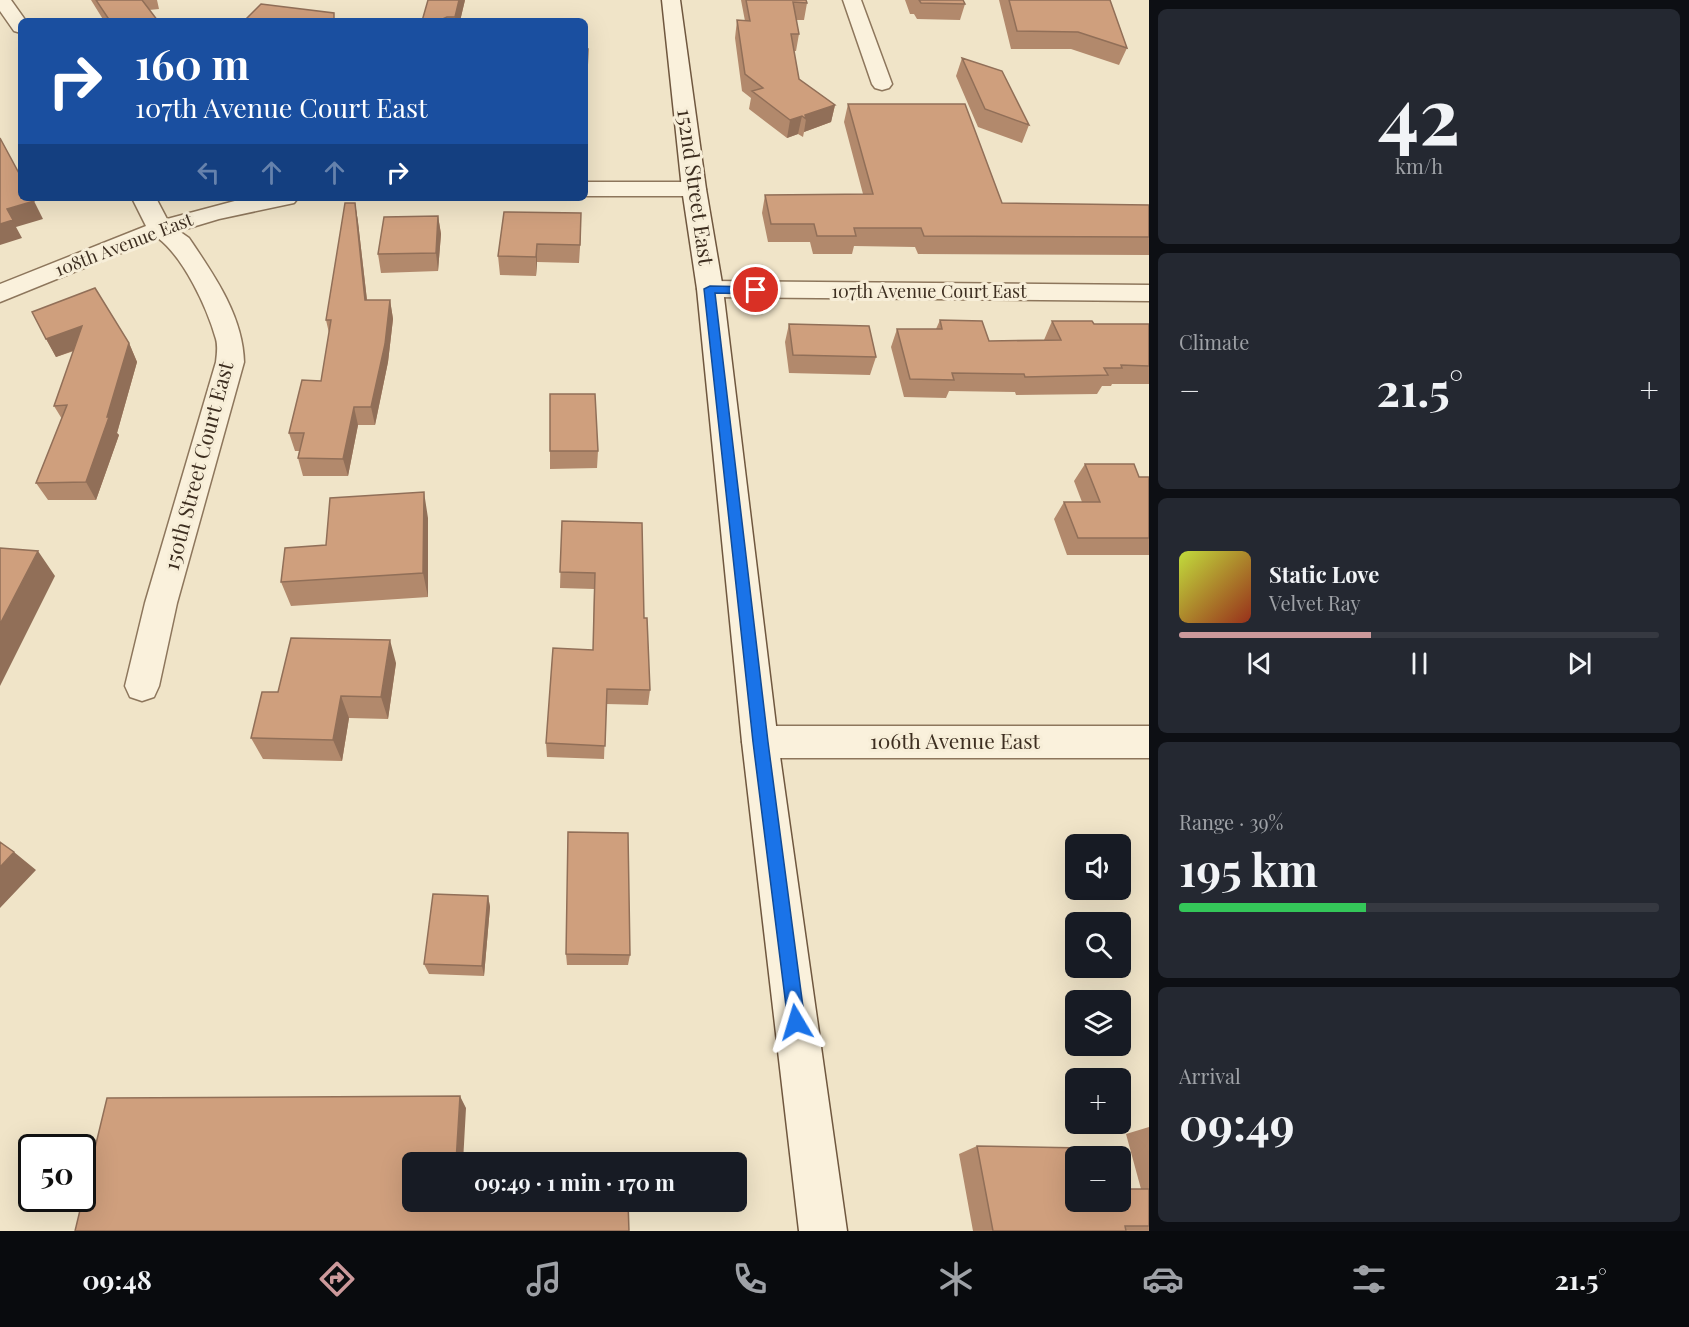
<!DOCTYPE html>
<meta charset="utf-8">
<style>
body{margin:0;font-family:"Playfair Display",serif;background:#242831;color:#f1f3f6;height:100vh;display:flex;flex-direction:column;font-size:22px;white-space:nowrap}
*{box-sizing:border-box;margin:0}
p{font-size:20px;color:#9ea1a6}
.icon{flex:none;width:33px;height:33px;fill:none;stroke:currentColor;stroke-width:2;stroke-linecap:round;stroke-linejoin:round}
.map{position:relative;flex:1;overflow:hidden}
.details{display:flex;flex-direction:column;gap:9px;padding:9px;background:#0d0f14;width:540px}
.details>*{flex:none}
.banner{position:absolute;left:18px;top:18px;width:570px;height:183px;border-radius:9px;box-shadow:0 6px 24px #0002;background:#1a4fa0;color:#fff;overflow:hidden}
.fabs{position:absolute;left:1065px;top:834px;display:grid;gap:12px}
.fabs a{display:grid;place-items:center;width:66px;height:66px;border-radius:9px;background:#171b24;box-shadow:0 6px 24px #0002;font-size:30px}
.speed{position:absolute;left:18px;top:1134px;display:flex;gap:12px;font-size:30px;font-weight:700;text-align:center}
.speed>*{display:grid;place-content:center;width:78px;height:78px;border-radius:50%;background:#171b24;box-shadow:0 6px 24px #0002;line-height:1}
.speed .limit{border:3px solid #111;border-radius:9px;background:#fff;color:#111}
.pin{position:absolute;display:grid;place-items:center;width:51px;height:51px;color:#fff;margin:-26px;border:3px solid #fff;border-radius:50%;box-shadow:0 2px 6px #0007}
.me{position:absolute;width:66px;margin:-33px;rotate:353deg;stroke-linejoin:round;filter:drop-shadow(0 0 4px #0008)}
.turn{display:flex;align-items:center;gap:21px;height:126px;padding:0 18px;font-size:27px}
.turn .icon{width:78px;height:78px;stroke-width:2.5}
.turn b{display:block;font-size:42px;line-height:51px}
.lanes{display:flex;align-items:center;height:57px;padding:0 18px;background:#0003;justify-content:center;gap:30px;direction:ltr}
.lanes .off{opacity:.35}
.big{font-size:45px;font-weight:700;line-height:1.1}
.details .tile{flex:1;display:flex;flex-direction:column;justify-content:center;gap:9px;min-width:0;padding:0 21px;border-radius:9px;background:#242831}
.details .dial{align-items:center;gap:0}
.dial b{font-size:78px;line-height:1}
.song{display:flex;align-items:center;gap:18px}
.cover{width:72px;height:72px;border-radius:9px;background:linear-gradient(135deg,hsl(70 70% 55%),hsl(10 70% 35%))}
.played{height:6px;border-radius:3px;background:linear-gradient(90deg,#cc999b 40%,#363941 40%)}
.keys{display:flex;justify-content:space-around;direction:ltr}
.heat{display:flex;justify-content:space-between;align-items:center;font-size:33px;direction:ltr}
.charge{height:9px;border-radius:4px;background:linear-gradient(90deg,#34c759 39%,#363941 0)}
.trip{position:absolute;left:402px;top:1152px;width:345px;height:60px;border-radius:9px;background:#171b24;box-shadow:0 6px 24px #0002;font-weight:700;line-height:60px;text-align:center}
.menu{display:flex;height:96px;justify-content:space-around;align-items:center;background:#090b0e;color:#9ea1a6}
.menu .icon{width:42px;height:42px}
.menu .current{color:#cc999b}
.menu b{font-size:27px;color:#f1f3f6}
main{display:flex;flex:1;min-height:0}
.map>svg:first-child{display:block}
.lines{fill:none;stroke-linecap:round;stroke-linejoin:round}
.street-casing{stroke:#8d765c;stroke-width:3}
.secondary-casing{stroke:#6f573f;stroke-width:3}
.street{fill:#faf1dc;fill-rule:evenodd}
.secondary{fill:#faf1dc;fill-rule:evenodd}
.wall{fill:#b2896c}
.shaded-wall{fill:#916f58}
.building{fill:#cf9f7d;stroke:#916f58;stroke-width:1.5}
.route{fill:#1a73e8;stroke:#114b97;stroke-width:1.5}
.labels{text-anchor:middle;stroke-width:6;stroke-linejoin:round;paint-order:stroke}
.far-street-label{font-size:18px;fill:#3d2e20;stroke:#f7eed8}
.street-label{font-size:21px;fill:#3d2e20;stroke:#f7eed8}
</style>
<main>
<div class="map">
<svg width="1149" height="1231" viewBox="0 0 1149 1231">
<rect width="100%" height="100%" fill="#f0e4c8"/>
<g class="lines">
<g class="street-casing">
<path id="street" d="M 0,0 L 11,0 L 26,21 L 21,21 L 21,33 L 14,31 L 0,11 Z
M 843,0 L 861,0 L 892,84 L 889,88 L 882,90 L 875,88 L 872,84 Z
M 585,182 L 694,182 L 702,184 L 706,189 L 702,194 L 694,196 L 585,196 Z
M 132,198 L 156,198 L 167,219 L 246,198 L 298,198 L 294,203 L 219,219 L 179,231 L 189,238 C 214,275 243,316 244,362 L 177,603 L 159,686 L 154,697 L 142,701 L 130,697 L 125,686 L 145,603 L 216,362 C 217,354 218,346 216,339 C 207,307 184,258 158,238 L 0,302 L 0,284 L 146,226 Z
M 710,281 L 1149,285 L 1149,301 L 710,297 L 701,295 L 697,289 L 701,283 Z
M 760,726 L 1149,726 L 1149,758 L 760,758 L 747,753 L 742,742 L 747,731 Z"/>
</g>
<g class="secondary-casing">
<path id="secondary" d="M 662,0 L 680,0 L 706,189 L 723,289 L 778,742 L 847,1231 L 799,1231 L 742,742 L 697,289 L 682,189 Z"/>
</g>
<use href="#street" class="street"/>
<use href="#secondary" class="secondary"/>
</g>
<path class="wall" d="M 91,0 L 157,0 L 159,9 L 149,10 L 158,21 L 104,21 Z
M 465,0 L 460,21 L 422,21 Z
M 741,0 L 806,0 L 807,3 L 804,20 L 796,20 L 799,34 L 796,51 L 794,51 L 799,79 L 835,105 L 831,122 L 804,132 L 803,137 L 798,134 L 787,138 L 749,109 L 751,98 L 742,91 L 735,38 L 737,20 L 745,21 Z
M 905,0 L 963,0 L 965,4 L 960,20 L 917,19 L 914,14 L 910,14 Z
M 999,0 L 1110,0 L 1127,48 L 1119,65 L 1071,49 L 1011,49 Z
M 962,58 L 1029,125 L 1022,143 L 978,127 L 956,76 Z
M 848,104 L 1002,203 L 1149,205 L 1149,255 L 918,254 L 915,247 L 854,246 L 852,254 L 813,254 L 810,242 L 768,242 L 762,213 L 765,195 L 863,194 L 844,122 Z
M 355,203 L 358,222 L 367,300 L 390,300 L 393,319 L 388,362 L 375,425 L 358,425 L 348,476 L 303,476 L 298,458 L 299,451 L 295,451 L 289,433 L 321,381 L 329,333 L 326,320 Z
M 504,212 L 581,232 L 579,263 L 537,262 L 536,276 L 500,275 L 498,256 Z
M 438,216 L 441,234 L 438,271 L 381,273 L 378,254 Z
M 32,312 L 129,343 L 137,362 L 117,433 L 119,435 L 96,500 L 48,500 L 36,483 L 62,419 L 54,406 L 74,351 L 56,357 Z
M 940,320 L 989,341 L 1044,340 L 1052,321 L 1094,324 L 1149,324 L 1149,384 L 1112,384 L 1111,386 L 1102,386 L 1097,394 L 1016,395 L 1015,392 L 949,391 L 946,398 L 904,397 L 891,347 L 897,329 L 936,329 Z
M 789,324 L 876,357 L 870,375 L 789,373 L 785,342 Z
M 550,451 L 598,451 L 597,468 L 550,469 Z
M 1085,464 L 1139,477 L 1149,477 L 1149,555 L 1067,555 L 1054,519 L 1064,502 L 1082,502 L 1074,481 Z
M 428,518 L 428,597 L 291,606 L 281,582 L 326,545 Z
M 562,521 L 644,618 L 650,690 L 648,705 L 606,704 L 604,759 L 547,757 L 546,743 L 593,650 L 594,589 L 560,588 Z
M 396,663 L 388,719 L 349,718 L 342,761 L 263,759 L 251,738 L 278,692 Z
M 488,896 L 490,907 L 484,976 L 429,974 L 424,964 Z
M 566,954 L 630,955 L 628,965 L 567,965 Z
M 1149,1127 L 1149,1231 L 973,1231 L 959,1154 L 977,1146 L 1076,1202 L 1141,1189 L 1126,1134 Z"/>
<path class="shaded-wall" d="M 459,0 L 465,0 L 460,21 L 456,21 L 455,17 Z
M 447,17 L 447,21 L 438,21 Z
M 588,49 L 588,67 L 585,128 L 585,113 Z
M 835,105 L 831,122 L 804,132 L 806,119 L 805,115 Z
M 802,116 L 798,134 L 787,138 L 790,120 Z
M 34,201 L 43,219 L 16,227 L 22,238 L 0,245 L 0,224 L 7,209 Z
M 355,203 L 358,222 L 369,318 L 365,300 Z
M 438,216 L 441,234 L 438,271 L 436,253 Z
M 537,244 L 537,262 L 536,276 L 536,257 Z
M 390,300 L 393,319 L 388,362 L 375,425 L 371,407 Z
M 82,326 L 91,344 L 56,357 L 46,339 Z
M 129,343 L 137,362 L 117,433 L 119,435 L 96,500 L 86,482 L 107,417 Z
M 354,407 L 358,425 L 348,476 L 343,459 Z
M 424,492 L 428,518 L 428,597 L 423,573 Z
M 38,551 L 55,576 L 0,686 L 0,624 Z
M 390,640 L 396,663 L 388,719 L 381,697 Z
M 341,696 L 349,718 L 342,761 L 333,740 Z
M 14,852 L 36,870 L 0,908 L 0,867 Z
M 488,896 L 490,907 L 484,976 L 482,966 Z
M 460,1096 L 466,1108 L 463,1162 L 456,1162 Z"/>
<path class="building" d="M 96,0 L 142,0 L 158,21 L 110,21 Z
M 428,0 L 459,0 L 455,17 L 447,17 L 438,21 L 422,21 Z
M 746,0 L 806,0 L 807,3 L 793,2 L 799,34 L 791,34 L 799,79 L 835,105 L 805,115 L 806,119 L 802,116 L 790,120 L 752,91 L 763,88 L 745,74 L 737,20 L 750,21 Z
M 919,0 L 963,0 L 965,4 L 921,3 Z
M 1009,0 L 1110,0 L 1127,48 L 1078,32 L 1017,31 Z
M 261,4 L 334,13 L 334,21 L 244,21 Z
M 585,49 L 588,49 L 585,113 Z
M 962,58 L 1002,71 L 1029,125 L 985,109 Z
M 848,104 L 965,104 L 1002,203 L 1149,205 L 1149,237 L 924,236 L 921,228 L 854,228 L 856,236 L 817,236 L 814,224 L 771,224 L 765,195 L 873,194 Z
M 0,138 L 21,177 L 21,198 L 33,198 L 34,201 L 7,209 L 13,220 L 0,224 Z
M 345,203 L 355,203 L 365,300 L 390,300 L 385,344 L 371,407 L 354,407 L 343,459 L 298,458 L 304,433 L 289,433 L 302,380 L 321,381 L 331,320 L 326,320 Z
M 504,212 L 581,213 L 580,245 L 537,244 L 536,257 L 498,256 Z
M 438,216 L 436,253 L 378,254 L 384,217 Z
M 95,288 L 129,343 L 107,417 L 109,417 L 86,482 L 36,483 L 67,405 L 54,406 L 82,326 L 46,339 L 32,312 Z
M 940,320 L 982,321 L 989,341 L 1061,340 L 1052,321 L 1092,321 L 1094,324 L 1149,324 L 1149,366 L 1121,365 L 1122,368 L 1104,368 L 1108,375 L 1025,377 L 1024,374 L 952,373 L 954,380 L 910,379 L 897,329 L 942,329 Z
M 789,324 L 869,326 L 876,357 L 793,355 Z
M 550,394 L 595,394 L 598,451 L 550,451 Z
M 1085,464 L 1134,464 L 1139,477 L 1149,477 L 1149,538 L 1078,538 L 1064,502 L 1100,502 Z
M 424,492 L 423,573 L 281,582 L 285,548 L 326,545 L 330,498 Z
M 562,521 L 642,523 L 644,618 L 647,618 L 650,690 L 607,689 L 605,746 L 546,743 L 553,648 L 593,650 L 595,573 L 560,572 Z
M 0,548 L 38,551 L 0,624 Z
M 291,638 L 390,640 L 381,697 L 341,696 L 333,740 L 251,738 L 262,692 L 278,692 Z
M 568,832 L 628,833 L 630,955 L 566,954 Z
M 0,842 L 14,852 L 0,867 Z
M 433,894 L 488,896 L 482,966 L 424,964 Z
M 460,1096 L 456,1162 L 412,1162 L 412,1202 L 628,1202 L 629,1231 L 75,1231 L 107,1098 Z
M 977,1146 L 1083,1148 L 1085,1156 L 1076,1156 L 1076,1202 L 1120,1202 L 1120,1189 L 1149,1189 L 1149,1226 L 1125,1226 L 1126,1231 L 993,1231 Z"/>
<path class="route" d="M 710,286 L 756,287 L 761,290 L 756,294 L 715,293 L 768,742 L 805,1022 L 803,1028 L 796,1030 L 790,1028 L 788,1022 L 753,742 L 704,289 Z"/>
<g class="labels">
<g class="far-street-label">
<text transform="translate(124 245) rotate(-21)" y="6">108th Avenue East</text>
<text x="929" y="298">107th Avenue Court East</text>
</g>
<g class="street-label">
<text transform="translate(695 187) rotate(82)" y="7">152nd Street East</text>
<text transform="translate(199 466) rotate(-75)" y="7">150th Street Court East</text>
<text x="955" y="749">106th Avenue East</text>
</g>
</g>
</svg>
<div class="fabs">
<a><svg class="icon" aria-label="sound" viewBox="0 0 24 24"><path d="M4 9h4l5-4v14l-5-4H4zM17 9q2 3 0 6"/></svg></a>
<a><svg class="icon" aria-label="search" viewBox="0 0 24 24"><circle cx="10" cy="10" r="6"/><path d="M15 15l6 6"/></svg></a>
<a><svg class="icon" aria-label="layers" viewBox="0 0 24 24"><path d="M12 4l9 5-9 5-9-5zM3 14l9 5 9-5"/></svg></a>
<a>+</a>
<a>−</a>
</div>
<div class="speed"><div class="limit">50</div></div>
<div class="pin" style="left:756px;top:290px;background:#d93025"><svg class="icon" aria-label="arrive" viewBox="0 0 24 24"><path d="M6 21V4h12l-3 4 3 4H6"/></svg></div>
<svg class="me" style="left:796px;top:1022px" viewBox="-20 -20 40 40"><path d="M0-17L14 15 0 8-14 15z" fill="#1a73e8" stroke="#fff" stroke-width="4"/></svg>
<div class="trip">09:49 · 1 min · 170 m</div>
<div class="banner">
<div class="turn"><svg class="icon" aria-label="right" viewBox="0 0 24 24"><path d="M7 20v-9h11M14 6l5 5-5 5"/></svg><div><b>160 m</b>107th Avenue Court East</div></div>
<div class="lanes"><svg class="icon off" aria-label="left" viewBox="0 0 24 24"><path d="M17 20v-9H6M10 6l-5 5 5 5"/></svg><svg class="icon off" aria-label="ahead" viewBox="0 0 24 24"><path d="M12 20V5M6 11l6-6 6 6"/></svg><svg class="icon off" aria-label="ahead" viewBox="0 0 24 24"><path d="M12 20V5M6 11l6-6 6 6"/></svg><svg class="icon" aria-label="right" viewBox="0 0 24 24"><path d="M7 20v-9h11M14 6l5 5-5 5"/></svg></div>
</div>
</div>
<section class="details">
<div class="tile dial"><b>42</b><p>km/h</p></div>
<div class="tile"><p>Climate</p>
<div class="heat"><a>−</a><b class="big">21.5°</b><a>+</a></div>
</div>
<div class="tile">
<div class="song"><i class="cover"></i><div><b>Static Love</b><p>Velvet Ray</p></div></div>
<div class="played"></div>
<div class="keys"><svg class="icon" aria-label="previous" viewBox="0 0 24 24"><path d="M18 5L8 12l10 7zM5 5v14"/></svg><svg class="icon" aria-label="pause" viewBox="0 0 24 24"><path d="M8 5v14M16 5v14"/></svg><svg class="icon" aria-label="next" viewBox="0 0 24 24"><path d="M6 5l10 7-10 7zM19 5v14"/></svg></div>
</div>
<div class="tile"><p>Range · 39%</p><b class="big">195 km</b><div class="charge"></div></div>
<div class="tile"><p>Arrival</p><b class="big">09:49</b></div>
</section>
</main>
<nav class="menu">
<b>09:48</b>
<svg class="icon current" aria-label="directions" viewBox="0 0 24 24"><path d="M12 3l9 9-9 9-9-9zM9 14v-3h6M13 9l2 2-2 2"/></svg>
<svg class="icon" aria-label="music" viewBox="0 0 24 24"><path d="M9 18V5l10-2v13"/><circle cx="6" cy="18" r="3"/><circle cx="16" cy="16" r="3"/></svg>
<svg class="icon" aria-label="phone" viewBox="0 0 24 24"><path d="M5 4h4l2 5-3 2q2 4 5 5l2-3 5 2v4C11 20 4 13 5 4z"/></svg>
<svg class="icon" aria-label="climate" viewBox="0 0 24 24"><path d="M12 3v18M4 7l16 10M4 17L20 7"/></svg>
<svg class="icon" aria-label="car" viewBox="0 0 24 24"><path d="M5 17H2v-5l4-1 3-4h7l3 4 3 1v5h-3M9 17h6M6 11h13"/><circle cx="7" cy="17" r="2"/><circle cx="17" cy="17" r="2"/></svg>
<svg class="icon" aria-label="filters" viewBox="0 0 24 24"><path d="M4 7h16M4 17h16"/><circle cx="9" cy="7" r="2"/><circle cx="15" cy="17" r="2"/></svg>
<b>21.5°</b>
</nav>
